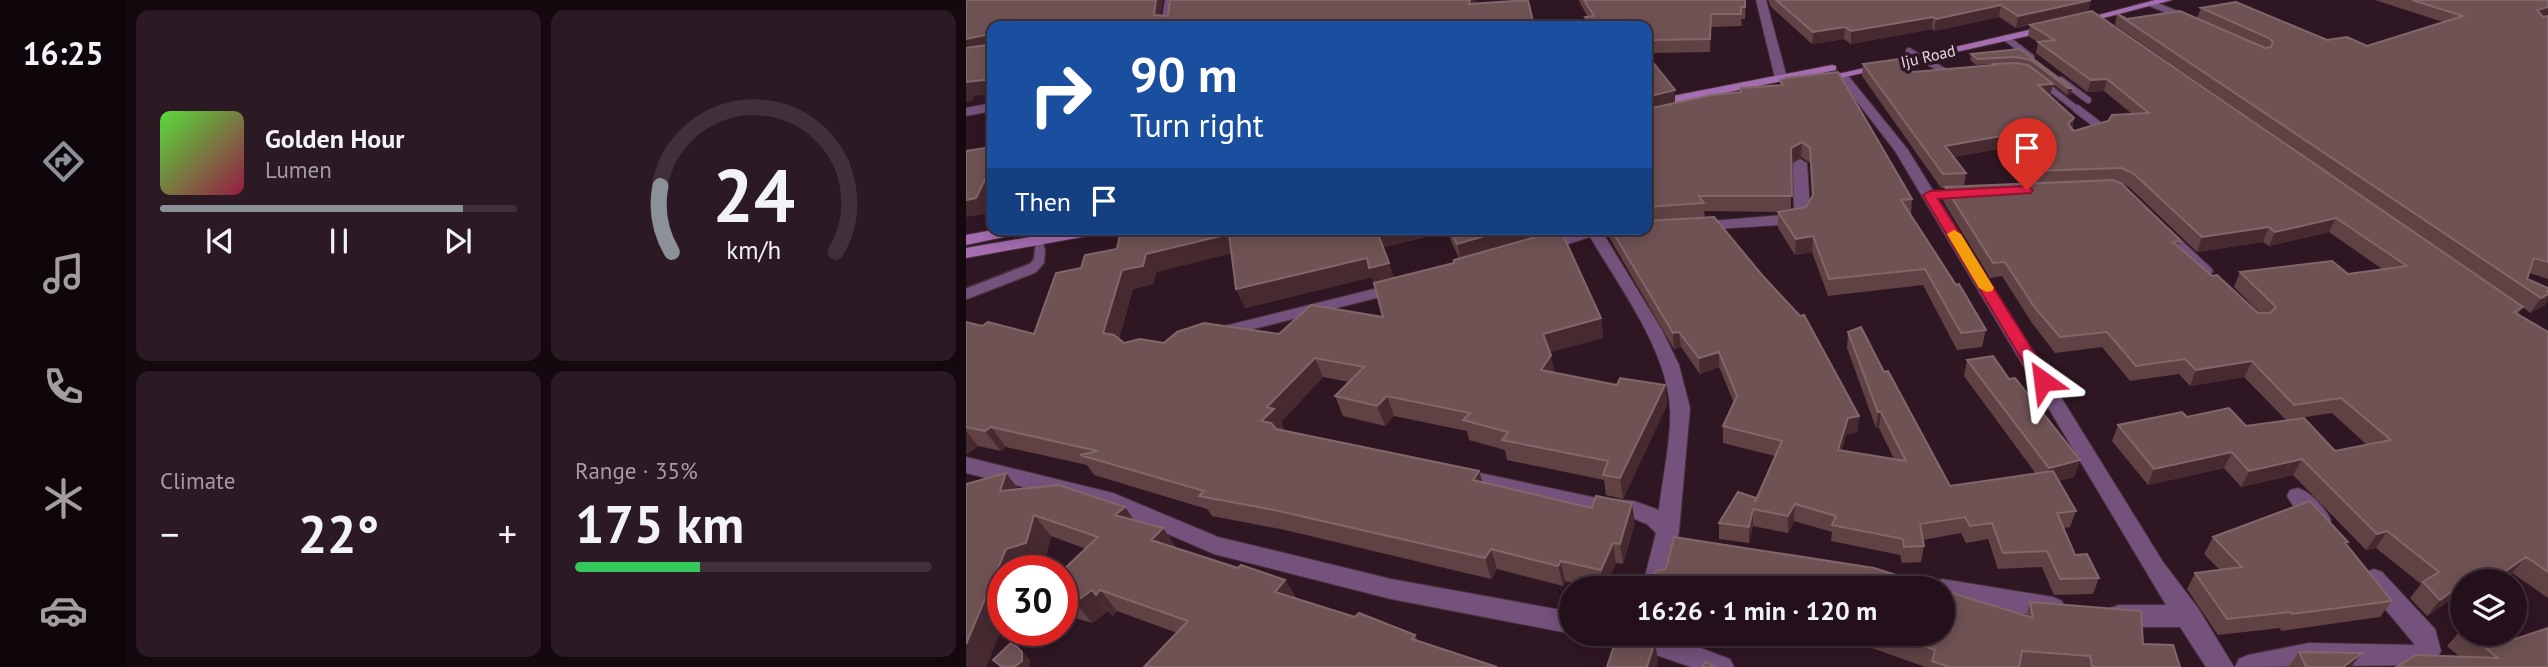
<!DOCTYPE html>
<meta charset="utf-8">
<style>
body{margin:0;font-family:"PT Sans",sans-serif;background:#2b1923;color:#f1f3f6;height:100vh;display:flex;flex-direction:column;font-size:26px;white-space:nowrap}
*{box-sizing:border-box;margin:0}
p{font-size:23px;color:#a39da2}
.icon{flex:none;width:38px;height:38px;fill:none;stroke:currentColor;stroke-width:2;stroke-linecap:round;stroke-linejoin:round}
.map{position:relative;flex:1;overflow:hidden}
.side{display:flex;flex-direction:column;gap:10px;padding:10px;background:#13090e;width:840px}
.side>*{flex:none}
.guide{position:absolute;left:21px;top:21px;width:665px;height:214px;border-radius:14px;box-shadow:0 4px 18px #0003,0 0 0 2px #403039;background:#1a4fa0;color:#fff;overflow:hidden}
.controls{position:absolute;left:1484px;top:569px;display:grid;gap:14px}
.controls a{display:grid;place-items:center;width:77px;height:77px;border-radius:50%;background:#23101a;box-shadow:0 4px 18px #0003,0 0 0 2px #403039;font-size:35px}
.speed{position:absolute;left:21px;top:555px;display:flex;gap:14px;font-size:35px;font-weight:700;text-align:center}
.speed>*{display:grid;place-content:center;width:91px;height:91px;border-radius:50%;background:#23101a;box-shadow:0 4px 18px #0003,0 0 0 2px #403039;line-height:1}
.speed .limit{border:10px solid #d22;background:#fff;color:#111}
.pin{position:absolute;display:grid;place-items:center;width:60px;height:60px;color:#fff;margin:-72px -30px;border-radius:50% 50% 50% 0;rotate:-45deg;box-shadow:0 0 7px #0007}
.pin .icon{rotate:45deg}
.me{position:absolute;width:77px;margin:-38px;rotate:329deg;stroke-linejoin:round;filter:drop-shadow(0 0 5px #0008)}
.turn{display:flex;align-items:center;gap:24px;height:147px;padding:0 28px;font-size:32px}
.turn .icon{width:91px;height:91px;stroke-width:2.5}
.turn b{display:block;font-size:49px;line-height:60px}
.then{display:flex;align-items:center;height:66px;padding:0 28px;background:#0003;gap:14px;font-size:26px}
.big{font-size:52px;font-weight:600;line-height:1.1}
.side .card{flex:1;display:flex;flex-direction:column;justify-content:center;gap:10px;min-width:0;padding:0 24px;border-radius:14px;background:#2b1923}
.side .dial{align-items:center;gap:0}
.dial svg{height:182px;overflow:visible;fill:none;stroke:#403039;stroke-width:7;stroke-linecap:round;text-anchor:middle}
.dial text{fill:#f1f3f6;stroke:none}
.song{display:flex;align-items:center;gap:21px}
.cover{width:84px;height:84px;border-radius:10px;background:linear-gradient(135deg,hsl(110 70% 55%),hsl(340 70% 35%))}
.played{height:7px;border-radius:4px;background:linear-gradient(90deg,#8c9099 85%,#403039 85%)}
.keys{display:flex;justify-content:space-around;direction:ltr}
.heat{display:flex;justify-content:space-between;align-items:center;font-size:38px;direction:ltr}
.charge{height:10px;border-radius:5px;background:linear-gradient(90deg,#34c759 35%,#403039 0)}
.side .tiles{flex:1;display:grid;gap:10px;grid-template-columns:repeat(2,1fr)}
.trip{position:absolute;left:593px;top:576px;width:396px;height:70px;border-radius:35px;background:#23101a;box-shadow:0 4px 18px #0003,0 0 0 2px #403039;font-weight:600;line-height:70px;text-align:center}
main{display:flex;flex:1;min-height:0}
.tab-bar{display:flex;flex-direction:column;width:126px;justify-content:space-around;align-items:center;background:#0e060a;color:#a39da2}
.tab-bar .icon{width:49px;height:49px}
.tab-bar .active{color:#8c9099}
.tab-bar b{font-size:32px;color:#f1f3f6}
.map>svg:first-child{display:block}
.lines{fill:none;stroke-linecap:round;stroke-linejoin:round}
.lane-far2-casing{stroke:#49313d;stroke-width:8}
.lane-far1-casing{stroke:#49313d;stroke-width:10}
.lane-casing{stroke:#49313d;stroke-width:13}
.street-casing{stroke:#49313d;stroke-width:2}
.secondary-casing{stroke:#49313d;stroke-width:2}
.lane-far2{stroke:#74527c;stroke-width:6}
.lane-far1{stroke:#74527c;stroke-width:8}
.lane{stroke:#74527c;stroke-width:10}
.street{fill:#74527c;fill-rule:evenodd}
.secondary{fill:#a56eb1;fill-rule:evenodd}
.wall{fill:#604244;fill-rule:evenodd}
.shaded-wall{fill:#462a30}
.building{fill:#6f5254;stroke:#82676a;stroke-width:2}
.route{fill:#e11d48;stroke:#92132f;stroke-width:2}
.slow{fill:#f59e0b}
.labels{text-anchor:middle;stroke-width:7;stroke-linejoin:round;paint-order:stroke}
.far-street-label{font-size:16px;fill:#e8d6de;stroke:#2f1623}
</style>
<main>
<nav class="tab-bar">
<b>16:25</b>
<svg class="icon active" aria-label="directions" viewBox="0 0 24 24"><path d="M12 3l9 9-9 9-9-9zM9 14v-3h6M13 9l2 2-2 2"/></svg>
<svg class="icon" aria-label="music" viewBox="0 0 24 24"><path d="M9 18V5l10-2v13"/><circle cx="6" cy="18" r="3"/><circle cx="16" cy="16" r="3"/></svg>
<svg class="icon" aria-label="phone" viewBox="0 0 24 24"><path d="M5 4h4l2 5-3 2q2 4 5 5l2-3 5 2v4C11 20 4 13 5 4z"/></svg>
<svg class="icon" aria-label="climate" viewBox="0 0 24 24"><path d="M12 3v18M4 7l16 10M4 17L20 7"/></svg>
<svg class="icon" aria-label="car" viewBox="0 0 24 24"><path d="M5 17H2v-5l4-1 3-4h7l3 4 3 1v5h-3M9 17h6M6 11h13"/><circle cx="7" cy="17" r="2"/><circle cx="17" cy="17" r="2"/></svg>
</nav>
<section class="side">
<div class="tiles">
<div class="card">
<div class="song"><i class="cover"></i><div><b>Golden Hour</b><p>Lumen</p></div></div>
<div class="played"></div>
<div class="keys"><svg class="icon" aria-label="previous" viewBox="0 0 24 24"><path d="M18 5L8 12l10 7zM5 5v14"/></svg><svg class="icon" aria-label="pause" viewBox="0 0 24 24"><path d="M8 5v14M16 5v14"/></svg><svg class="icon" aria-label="next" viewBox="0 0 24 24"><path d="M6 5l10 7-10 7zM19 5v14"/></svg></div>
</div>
<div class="card dial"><svg viewBox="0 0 100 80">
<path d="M14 69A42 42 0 1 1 86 69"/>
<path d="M14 69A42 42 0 0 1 9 40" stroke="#8c9099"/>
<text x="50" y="56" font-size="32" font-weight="700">24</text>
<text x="50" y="72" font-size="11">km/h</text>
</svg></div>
<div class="card"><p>Climate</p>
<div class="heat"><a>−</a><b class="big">22°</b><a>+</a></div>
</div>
<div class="card"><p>Range · 35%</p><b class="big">175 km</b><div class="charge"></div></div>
</div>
</section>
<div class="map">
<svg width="1582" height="667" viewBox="0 0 1582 667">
<rect width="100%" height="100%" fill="#2f1623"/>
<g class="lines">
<g class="lane-far2-casing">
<path id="lane-far2" d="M 1186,4 L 1219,17
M 1040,38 L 1065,57
M 943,51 L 980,72 L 987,73
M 1095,80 L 1122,100
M 1076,82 L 1113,111"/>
</g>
<g class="lane-far1-casing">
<path id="lane-far1" d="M 1111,109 L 1136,128 L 1131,132
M 73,252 L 74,242"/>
</g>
<g class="lane-casing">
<path id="lane" d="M 0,294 L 67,268 L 73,261 L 74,250"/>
</g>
<g class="street-casing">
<path id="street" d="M 199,0 L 209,0 L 205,26 L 195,26 Z
M 790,0 L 800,0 L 821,78 L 819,80 L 809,78 Z
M 872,73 L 880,73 L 942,150 L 1197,562 L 1232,608 L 1268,667 L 1240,667 L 1214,627 L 1153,627 L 1144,624 L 1141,616 L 1144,608 L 1153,605 L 1200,605 L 929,151 L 872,77 Z
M 26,103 L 26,111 L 0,116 L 0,108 Z
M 834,159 L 841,163 L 844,209 L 839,220 L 813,225 L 733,230 L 726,226 L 733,222 L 828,214 L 827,163 Z
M 1196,226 L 1201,227 L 1245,268 L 1247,271 L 1245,274 L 1233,274 L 1191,233 L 1189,230 L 1191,227 Z
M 619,229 L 677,229 L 670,233 L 638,235 L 696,330 L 713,365 L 724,408 L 713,531 L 700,588 L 676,588 L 690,533 L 681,524 L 666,518 L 631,514 L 495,485 L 488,483 L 484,477 L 488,471 L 495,469 L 631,498 L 668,501 L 693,510 C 696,481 706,436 704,408 C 701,350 653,286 624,237 L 577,252 L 569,247 L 572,244 Z
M 432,283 L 438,285 L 440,288 L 438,291 L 252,338 L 243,333 L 246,329 Z
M 0,457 L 147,493 L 252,537 L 425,579 L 606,612 L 607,634 L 425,599 L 248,554 L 142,508 L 0,473 Z
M 1332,488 C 1345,492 1359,508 1365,520 L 1362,526 C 1345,532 1329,510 1321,496 L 1324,490 Z
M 1408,569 L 1416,572 L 1469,629 L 1475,651 L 1467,665 L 1269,667 L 1273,659 L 1282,655 L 1343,643 L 1449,645 L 1400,586 L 1396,579 L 1400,572 Z
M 976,579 L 1087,597 L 1096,601 L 1099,608 L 1096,615 L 1087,619 L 976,599 L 976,588 L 965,588 L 968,582 Z
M 649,634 L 697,634 L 764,659 L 768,667 L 725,667 L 652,642 Z"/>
</g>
<g class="secondary-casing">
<path id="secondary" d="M 1189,0 L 1206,0 L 1111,25 L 1106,22 Z
M 1084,25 L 1088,26 L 1088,30 L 852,83 L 846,80 Z
M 866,65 L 870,66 L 870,70 L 681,109 L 681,101 Z
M 32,229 L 64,229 L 57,233 L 0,245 L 0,235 Z
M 111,229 L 145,229 L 138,233 L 0,258 L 0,248 Z"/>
</g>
<use href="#lane-far2" class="lane-far2"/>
<use href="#lane-far1" class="lane-far1"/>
<use href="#lane" class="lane"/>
<use href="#street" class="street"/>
<use href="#secondary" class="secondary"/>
</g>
<path class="wall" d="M 613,0 L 780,0 L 779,19 L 775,19 L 776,26 L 745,27 L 744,52 L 686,53 L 681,50 L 681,26 L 620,26 L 619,17 L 622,17 L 614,3 Z
M 802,0 L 1125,0 L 1122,12 L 1476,252 L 1149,25 L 1151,14 L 1161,19 L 1231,18 L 1235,8 L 1361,40 L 1401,46 L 1477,22 L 1409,0 L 1582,0 L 1582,279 L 1563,273 L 1561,279 L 1579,305 L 1564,313 L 1557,307 L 1552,314 L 1582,332 L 1582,598 L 1546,573 L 1535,581 L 1496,581 L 1496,592 L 1495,592 L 1461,616 L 1444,598 L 1455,584 L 1410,548 L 1400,550 L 1327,475 L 1275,487 L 1258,468 L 1182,485 L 1146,441 L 1152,425 L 1221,417 L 1280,426 L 1369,451 L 1401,445 L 1366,413 L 1320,420 L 1278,377 L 1224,386 L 1213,374 L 1164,381 L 1136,347 L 1089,353 L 1066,323 L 1036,276 L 1024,278 L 977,201 L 979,188 L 975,188 L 896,76 L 897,64 L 947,72 L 1025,66 L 1026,64 L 1010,65 L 1004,60 L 1005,54 L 1054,49 L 1106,88 L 1105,94 L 1101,95 L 1087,84 L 1084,96 L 1108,118 L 1106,129 L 1108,131 L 1166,114 L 1138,91 L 1121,92 L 1070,53 L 1072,42 L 1062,36 L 1064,25 L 1050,28 L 1033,17 L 968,31 L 966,29 L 885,44 L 878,39 L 846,44 L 805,7 ZM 1032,149 L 1062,184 L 998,187 L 1000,173 L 988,157 ZM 1151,181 L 1163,187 L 1231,252 L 1297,242 L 1303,246 L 1363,232 L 1416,269 L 1382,274 L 1274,272 L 1268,287 L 1294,313 L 1292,313 L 1246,276 L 1212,247 L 1215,241 Z
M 681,55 L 709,90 L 709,103 L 814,85 L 814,80 L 946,199 L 945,214 L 1020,330 L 1016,347 L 991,350 L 957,285 L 862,296 L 846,252 L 829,255 L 812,228 L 812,212 L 815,212 L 738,211 L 739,217 L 893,416 L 891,432 L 880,435 L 876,450 L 928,459 L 913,428 L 910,428 L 881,348 L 882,332 L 918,372 L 984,486 L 1070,474 L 998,376 L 1001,360 L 1043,379 L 1114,460 L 1108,477 L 1092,481 L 1110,511 L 1104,527 L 1097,528 L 1109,555 L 1133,578 L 1127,594 L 1088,595 L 1076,567 L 1032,569 L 1022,539 L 1000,543 L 995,533 L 957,540 L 958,546 L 955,562 L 936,563 L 934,555 L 865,541 L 866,532 L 828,521 L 822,533 L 787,526 L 783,543 L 753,539 L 753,523 L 790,500 L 809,456 L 757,443 L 757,426 L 768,403 L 753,367 L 734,374 L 715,347 L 708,349 L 643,237 L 642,229 L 681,229 ZM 835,157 L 844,163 L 846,197 L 840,207 L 825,210 L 825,163 Z
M 159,229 L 582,229 L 584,236 L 635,318 L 637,338 L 584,352 L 588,373 L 651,385 L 699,385 L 701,405 L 657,499 L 640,495 L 638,480 L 541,460 L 539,450 L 503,440 L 501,431 L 428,416 L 419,426 L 377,416 L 369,396 L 383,382 L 357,377 L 315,422 L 318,429 L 316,430 L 513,471 L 517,483 L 669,523 L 657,564 L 650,563 L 639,588 L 631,588 L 599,581 L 597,586 L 531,569 L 525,579 L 319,530 L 246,516 L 241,509 L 128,475 L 121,465 L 40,447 L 35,451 L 12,446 L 0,455 L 0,322 L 68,334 L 115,268 L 151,249 ZM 481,232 L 493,258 L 488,263 L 428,278 L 417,247 ZM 265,253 L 270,289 L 279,308 L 406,277 L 417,317 L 313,334 L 198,343 L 158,343 L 153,339 L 167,289 L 187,284 L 190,272 Z
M 40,473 L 52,489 L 93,485 L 159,507 L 168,520 L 197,528 L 210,548 L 272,568 L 275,565 L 319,580 L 330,598 L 389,617 L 393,613 L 449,635 L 452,641 L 531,667 L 178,667 L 211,633 L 151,611 L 147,616 L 142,611 L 126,623 L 96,614 L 96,571 L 120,549 L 85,536 L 78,564 L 58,570 L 37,570 L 37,625 L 20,667 L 0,667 L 0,484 Z
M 1247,537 L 1380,545 L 1426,601 L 1414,617 L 1315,631 L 1314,628 L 1252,635 L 1221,589 L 1229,573 L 1254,570 L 1238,554 Z
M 685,582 L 971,588 L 685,588 Z
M 1064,602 L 1177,644 L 1214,667 L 959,667 L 906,648 L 906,644 L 870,634 L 976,634 L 1060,616 Z
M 1496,629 L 1496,634 L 1534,634 L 1582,667 L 1494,657 L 1481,646 Z
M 1333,652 L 1385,667 L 1322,667 Z"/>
<path class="shaded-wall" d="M 190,0 L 197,0 L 193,26 L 188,15 Z
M 504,0 L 510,0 L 506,16 L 503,4 Z
M 1125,0 L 1122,12 L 1050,28 L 1052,16 Z
M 1035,5 L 1033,17 L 968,31 L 970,19 Z
M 1582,7 L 1582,15 L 1565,21 L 1571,10 Z
M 967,17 L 966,29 L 885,44 L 885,31 Z
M 879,27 L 878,39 L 846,44 L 847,32 Z
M 19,35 L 26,47 L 0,53 L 0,39 Z
M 26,79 L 26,94 L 8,96 L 7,101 L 0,102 L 0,82 Z
M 1141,79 L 1138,91 L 1121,92 L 1125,80 Z
M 1087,84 L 1084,96 L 1072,85 Z
M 1102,88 L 1106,88 L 1105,94 L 1101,95 Z
M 709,90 L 709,104 L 681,111 L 681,97 Z
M 1108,118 L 1105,131 L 1102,124 Z
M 1035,136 L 1032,149 L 977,159 L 979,146 Z
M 836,142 L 835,157 L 824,163 L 825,148 Z
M 26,165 L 26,199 L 19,214 L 0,217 L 0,200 Z
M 1370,218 L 1363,232 L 1303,246 L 1309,232 Z
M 1303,227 L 1297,242 L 1231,252 L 1236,237 Z
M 410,229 L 480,229 L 481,232 L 415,247 Z
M 542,229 L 582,229 L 584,236 L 495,262 L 491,244 Z
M 263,234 L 271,252 L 190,272 L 187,284 L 167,289 L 149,353 L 137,333 L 156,270 L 180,254 Z
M 847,236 L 846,252 L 829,255 L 830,239 Z
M 401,258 L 423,263 L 429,281 L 410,287 L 406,277 L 279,308 L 270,289 Z
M 1582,294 L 1582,301 L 1579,305 L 1564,313 L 1575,298 Z
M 635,318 L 637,338 L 581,353 L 577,334 Z
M 713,332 L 715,347 L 708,349 L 707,333 Z
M 753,352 L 753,367 L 734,374 L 733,358 Z
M 585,355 L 589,375 L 575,370 Z
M 349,358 L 357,377 L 315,422 L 318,429 L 305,441 L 295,421 L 301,407 Z
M 1286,361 L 1278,377 L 1224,386 L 1230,370 Z
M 699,385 L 701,405 L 657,499 L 654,478 Z
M 421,396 L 428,416 L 419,426 L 411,406 Z
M 912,412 L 915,412 L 913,428 L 910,428 Z
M 893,416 L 891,432 L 880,435 L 871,466 L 872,450 L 882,418 Z
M 25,427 L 40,447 L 35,451 L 19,431 Z
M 0,431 L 12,446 L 0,455 Z
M 1266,452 L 1258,468 L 1182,485 L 1188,469 Z
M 1336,459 L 1327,475 L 1275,487 L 1283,471 Z
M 1114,460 L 1108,477 L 1078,484 L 1083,468 Z
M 513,471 L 519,491 L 507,480 Z
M 40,473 L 56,494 L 34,491 Z
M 666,503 L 669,523 L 657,564 L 654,544 Z
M 829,504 L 828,521 L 822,533 L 822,516 Z
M 159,507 L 173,528 L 149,515 Z
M 787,509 L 787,526 L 783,543 L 783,527 Z
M 68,515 L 85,536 L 78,564 L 58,570 L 37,570 L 37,625 L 20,667 L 0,667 L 0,644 L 40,549 Z
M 197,528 L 211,549 L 185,540 Z
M 1421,531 L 1410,548 L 1400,550 L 1411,534 Z
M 647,543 L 650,563 L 639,588 L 638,588 L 635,570 Z
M 525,549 L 531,569 L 525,579 L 519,558 Z
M 1560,557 L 1546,573 L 1535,581 L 1525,581 Z
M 595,561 L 599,581 L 597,586 L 592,566 Z
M 319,580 L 331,601 L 309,592 Z
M 1496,584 L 1496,591 L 1461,616 L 1474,600 Z
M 126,590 L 142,611 L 126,623 L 109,602 Z
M 134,590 L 151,611 L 147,616 L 130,595 Z
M 689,641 L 692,662 L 691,667 L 681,667 Z
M 56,652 L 64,660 L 64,667 L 48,667 Z
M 1396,653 L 1385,667 L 1377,667 Z"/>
<path class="building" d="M 0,0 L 190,0 L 188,15 L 202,16 L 204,0 L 504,0 L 503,4 L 562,0 L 568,26 L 26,26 L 26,79 L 0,82 L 0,48 L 21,45 L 22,37 L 19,35 L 0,39 Z
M 618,0 L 779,0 L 779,7 L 775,7 L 775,14 L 745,14 L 744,39 L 685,40 L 681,38 L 681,26 L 626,26 L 619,17 L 628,16 Z
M 810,0 L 1125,0 L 1052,16 L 1035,5 L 970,19 L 967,17 L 885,31 L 879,27 L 847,32 Z
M 1446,0 L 1582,0 L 1582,7 L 1571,10 L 1577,17 L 1582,16 L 1582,262 L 1568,258 L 1561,279 L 1582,288 L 1582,294 L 1575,298 L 1151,14 L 1161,19 L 1214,11 L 1299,48 L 1305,47 L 1307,42 L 1303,38 L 1235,8 L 1270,2 L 1361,40 L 1381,37 L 1401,46 L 1497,16 Z
M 1126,11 L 1557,307 L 1548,312 L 1582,332 L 1582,572 L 1560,557 L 1525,581 L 1516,581 L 1509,576 L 1501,581 L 1496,581 L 1496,584 L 1474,600 L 1457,582 L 1473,572 L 1421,531 L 1411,534 L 1336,459 L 1283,471 L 1266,452 L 1188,469 L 1152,425 L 1216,412 L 1221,417 L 1263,408 L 1280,426 L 1338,418 L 1369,451 L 1425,440 L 1375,398 L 1328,405 L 1286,361 L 1230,370 L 1219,359 L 1170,366 L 1141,332 L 1094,337 L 1069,308 L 1039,262 L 1027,263 L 979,187 L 1147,180 L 1155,183 L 1215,241 L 1207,242 L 1246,276 L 1251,275 L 1292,313 L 1304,313 L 1310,307 L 1274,272 L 1366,261 L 1382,274 L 1441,266 L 1370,218 L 1309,232 L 1303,227 L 1236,237 L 1167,173 L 1155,168 L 1066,171 L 1035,136 L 979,146 L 1000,173 L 977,174 L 897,64 L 933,59 L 947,72 L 1028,65 L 1026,64 L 1051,63 L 1062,65 L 1087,84 L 1072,85 L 1108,118 L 1102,124 L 1108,131 L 1142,121 L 1146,115 L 1183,113 L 1141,79 L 1125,80 L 1072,42 L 1089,40 L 1064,25 Z
M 1054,49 L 1106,88 L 1102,88 L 1065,60 L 1050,57 L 1011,59 L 1005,54 Z
M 681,55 L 709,90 L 681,97 Z
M 872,72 L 946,199 L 935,200 L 990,285 L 993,284 L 1020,330 L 995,333 L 959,269 L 863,279 L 847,236 L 830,239 L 812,212 L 840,207 L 847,195 L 844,148 L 836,142 L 825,148 L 826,196 L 733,196 L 738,203 L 681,207 L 681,109 L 746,95 L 775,92 L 775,88 L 817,85 L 814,80 L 820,78 Z
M 26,147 L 26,165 L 10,198 L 0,200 L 0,151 Z
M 748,217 L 796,275 L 834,316 L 838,315 L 893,416 L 882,418 L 872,450 L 940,461 L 915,412 L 912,412 L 882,332 L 895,327 L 918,372 L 922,371 L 984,486 L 1087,471 L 1110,511 L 1091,513 L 1109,555 L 1121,554 L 1133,578 L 1094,579 L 1081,551 L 1037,553 L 1026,523 L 1004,526 L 999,517 L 954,524 L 958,546 L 938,547 L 937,539 L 866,525 L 870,516 L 829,504 L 822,516 L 787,509 L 783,527 L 753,523 L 772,492 L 790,498 L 789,502 L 816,441 L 757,426 L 771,396 L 753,352 L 733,358 L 713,332 L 707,333 L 645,229 L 681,229 L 681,221 Z
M 159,229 L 410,229 L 423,263 L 403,268 L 401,258 L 270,289 L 263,234 L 180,254 L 177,266 L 156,270 L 137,333 L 148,335 L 158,343 L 174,339 L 198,343 L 211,332 L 238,323 L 313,334 L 345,305 L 417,317 L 408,283 L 488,263 L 488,260 L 584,233 L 584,236 L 596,233 L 635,318 L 577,334 L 585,355 L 575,370 L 651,385 L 654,378 L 699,385 L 654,478 L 637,475 L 642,461 L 536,440 L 542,432 L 497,420 L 504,413 L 421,396 L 411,406 L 369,396 L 398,367 L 349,358 L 301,407 L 308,409 L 295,421 L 305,423 L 310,429 L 513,471 L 507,480 L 626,508 L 630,496 L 666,503 L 654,544 L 647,543 L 635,570 L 595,561 L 592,566 L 525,549 L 519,558 L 308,510 L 233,496 L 238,491 L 114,455 L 132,451 L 25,427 L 19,431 L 0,427 L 0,322 L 16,326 L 22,322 L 68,334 L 90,273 L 115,268 L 119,255 L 151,249 L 155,230 Z
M 484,229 L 542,229 L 491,244 Z
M 1027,356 L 1043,379 L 1049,378 L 1114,460 L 1083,468 L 1001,360 Z
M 40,473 L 34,491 L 93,485 L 159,507 L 149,515 L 197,528 L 185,540 L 272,568 L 275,565 L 319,580 L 309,592 L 389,617 L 393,613 L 449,635 L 446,639 L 531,667 L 178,667 L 222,621 L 134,590 L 130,595 L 126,590 L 109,602 L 96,598 L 96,571 L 132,537 L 68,515 L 60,543 L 40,549 L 0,644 L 0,484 Z
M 1344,501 L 1382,542 L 1379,543 L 1426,601 L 1326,614 L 1324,612 L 1261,619 L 1229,573 L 1276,567 L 1247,537 Z
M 708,537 L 908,568 L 971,588 L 708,588 L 685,582 L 690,571 L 700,569 Z
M 976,590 L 1067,618 L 1064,602 L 1175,611 L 1177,644 L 1207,645 L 1214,667 L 1126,667 L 1124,656 L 1056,651 L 1053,667 L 983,667 L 966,661 L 969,650 L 923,634 L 976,634 Z
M 1582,628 L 1582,667 L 1430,667 L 1450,655 L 1532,658 L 1502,634 L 1534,634 L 1543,641 Z
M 652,634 L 689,641 L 681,667 L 641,667 Z
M 46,642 L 56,652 L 56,661 L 48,667 L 36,667 L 27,660 Z
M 1333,652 L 1396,653 L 1377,667 L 1340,667 Z
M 739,662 L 750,667 L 736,667 Z"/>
<path class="route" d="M 1061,186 L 1067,190 L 1065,193 L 972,199 L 1086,381 L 1077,387 L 1071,385 L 957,195 L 964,191 Z"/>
<path class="slow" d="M 988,230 L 995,234 L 1028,288 L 1026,291 L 1021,292 L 1013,288 L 981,234 Z"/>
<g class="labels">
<g class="far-street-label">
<text transform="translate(962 56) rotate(-13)" y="6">Iju Road</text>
</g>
</g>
</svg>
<div class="controls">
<a><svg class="icon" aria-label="layers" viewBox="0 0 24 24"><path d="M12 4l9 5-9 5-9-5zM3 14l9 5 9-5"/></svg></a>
</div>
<div class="speed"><div class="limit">30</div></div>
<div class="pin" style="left:1061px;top:190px;background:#d93025"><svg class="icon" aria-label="arrive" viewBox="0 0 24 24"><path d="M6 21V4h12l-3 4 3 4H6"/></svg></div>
<svg class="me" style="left:1077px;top:381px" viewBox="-20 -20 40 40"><path d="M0-17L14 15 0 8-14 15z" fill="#e11d48" stroke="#fff" stroke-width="4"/></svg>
<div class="trip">16:26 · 1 min · 120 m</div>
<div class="guide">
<div class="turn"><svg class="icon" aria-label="right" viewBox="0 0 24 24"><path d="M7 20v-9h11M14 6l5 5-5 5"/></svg><div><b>90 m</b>Turn right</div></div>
<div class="then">Then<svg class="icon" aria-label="arrive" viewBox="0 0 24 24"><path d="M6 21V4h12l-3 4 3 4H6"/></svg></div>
</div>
</div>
</main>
